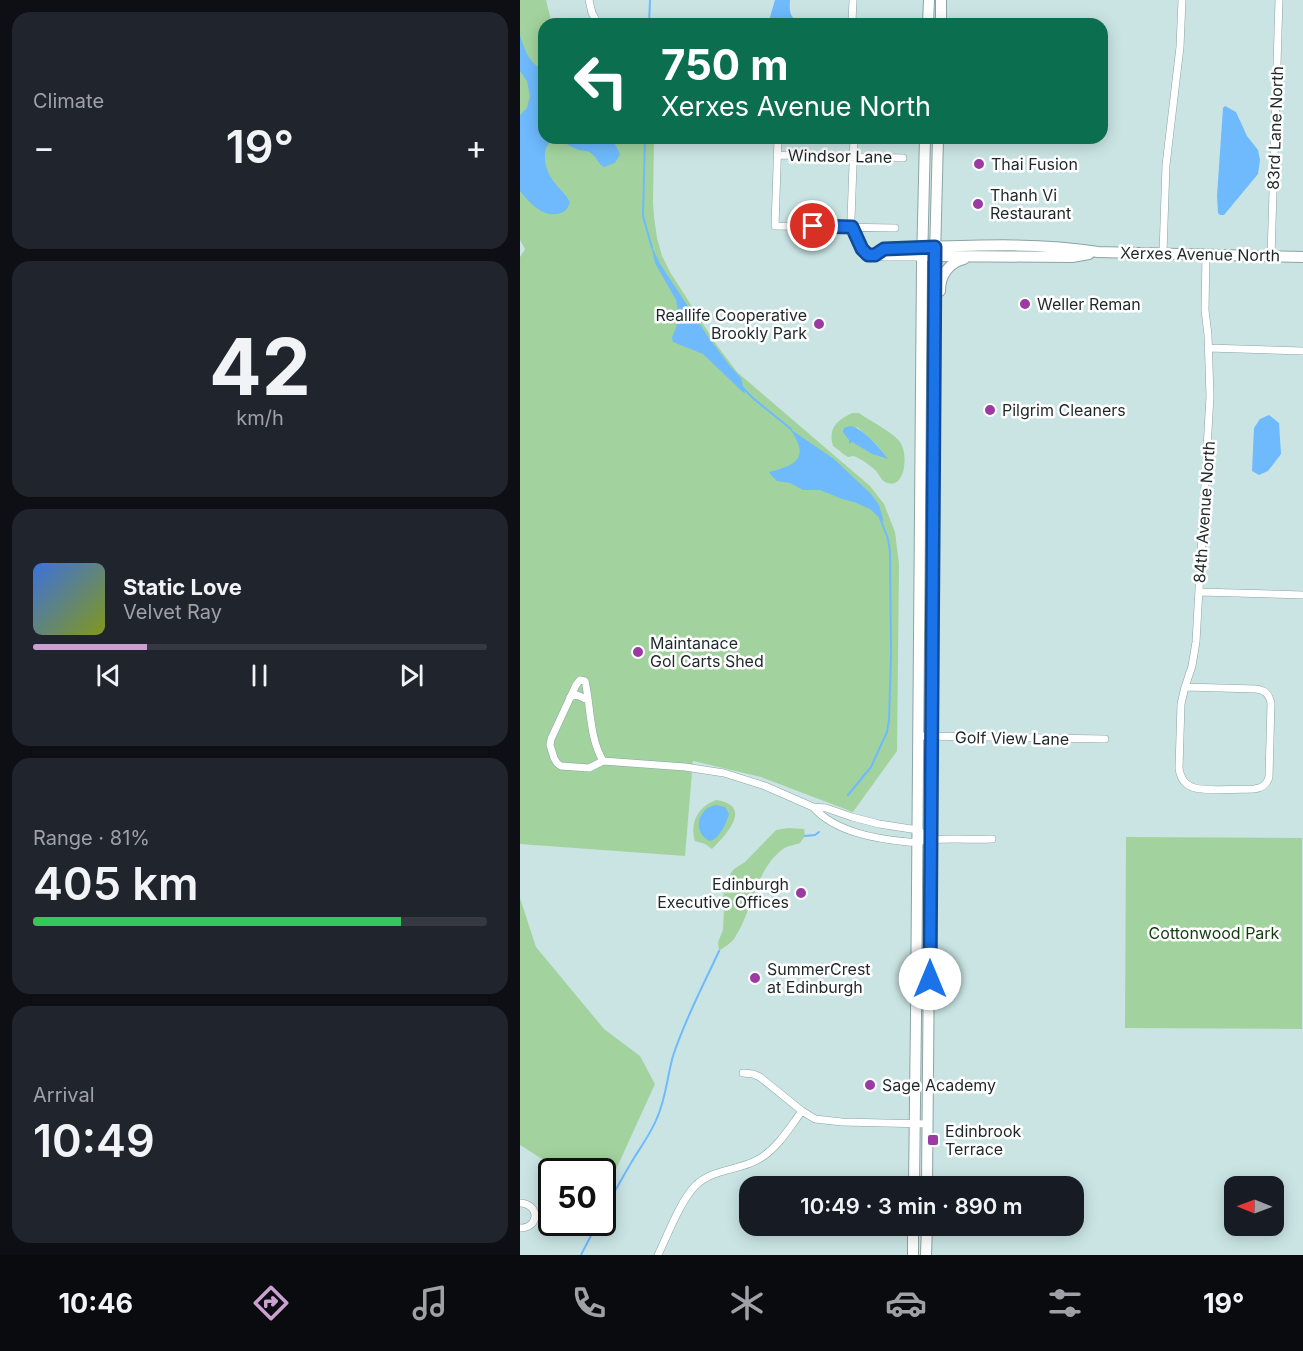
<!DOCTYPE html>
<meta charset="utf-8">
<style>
body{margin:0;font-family:Inter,sans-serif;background:#20242c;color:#f1f3f6;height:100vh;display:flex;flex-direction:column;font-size:22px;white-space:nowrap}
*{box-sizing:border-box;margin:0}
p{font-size:20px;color:#9ea1a6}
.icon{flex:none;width:33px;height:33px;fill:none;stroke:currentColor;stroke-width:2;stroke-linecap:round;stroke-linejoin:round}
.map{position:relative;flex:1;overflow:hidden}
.details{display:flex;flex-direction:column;gap:12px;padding:12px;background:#0d0f14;width:520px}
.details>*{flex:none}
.top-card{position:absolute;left:18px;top:18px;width:570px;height:126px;border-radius:18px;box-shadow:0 3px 15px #0003;background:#0b6e4f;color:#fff;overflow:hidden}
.needle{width:39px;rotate:271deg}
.tools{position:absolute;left:704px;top:1176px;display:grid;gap:12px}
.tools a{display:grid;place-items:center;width:60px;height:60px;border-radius:12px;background:#171b24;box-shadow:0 3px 15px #0003;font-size:30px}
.speed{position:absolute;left:18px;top:1158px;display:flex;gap:12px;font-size:30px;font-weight:700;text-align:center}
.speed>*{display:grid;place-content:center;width:78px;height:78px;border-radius:50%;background:#171b24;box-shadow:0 3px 15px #0003;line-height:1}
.speed .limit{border:3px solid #111;border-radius:9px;background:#fff;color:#111}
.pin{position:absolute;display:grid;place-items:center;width:51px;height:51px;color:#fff;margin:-26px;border:3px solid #fff;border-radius:50%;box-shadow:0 2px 6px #0007}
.me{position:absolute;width:66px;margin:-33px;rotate:0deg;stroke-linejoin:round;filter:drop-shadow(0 0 4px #0008)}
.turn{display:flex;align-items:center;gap:21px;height:126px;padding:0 24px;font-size:27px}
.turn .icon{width:78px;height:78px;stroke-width:2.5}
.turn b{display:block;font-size:42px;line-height:51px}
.big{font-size:45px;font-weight:600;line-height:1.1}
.details .widget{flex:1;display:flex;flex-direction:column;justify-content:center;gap:9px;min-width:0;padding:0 21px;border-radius:18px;background:#20242c}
.details .dial{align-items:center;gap:0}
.dial b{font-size:78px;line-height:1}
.song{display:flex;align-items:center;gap:18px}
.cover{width:72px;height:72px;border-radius:9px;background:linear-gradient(135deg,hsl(220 70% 55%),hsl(70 70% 35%))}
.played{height:6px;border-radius:3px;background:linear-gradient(90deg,#caa0d0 25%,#363941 25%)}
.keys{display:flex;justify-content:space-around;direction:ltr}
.heat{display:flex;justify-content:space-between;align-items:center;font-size:33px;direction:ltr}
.charge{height:9px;border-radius:4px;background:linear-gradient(90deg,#34c759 81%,#363941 0)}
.trip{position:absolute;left:219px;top:1176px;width:345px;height:60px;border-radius:18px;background:#171b24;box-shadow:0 3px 15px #0003;font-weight:600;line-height:60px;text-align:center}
.tab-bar{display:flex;height:96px;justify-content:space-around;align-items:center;background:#090b0e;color:#9ea1a6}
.tab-bar .icon{width:42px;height:42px}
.tab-bar .on{color:#caa0d0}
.tab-bar b{font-size:27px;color:#f1f3f6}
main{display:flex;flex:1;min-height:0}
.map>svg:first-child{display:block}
.green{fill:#a2d39e;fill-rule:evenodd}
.water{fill:#6ebafd}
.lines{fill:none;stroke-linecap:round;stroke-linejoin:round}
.stream{stroke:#6ebafd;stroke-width:2}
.street-casing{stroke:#8ba4a3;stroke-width:8}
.secondary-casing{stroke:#8ba4a3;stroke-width:12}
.street{stroke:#fff;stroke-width:7}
.secondary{stroke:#fff;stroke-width:10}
.route-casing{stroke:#114b97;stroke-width:15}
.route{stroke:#1a73e8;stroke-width:10}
.poi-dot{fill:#9a3aa2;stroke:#fff;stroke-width:2}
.labels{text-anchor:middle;stroke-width:5;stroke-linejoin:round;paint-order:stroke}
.street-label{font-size:16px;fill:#1e2828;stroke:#fff}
.poi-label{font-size:16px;fill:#1e2828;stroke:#fff;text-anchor:start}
.park-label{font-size:16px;fill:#0e3e0d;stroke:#fff}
</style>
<main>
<section class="details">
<div class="widget"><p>Climate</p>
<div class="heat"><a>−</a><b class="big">19°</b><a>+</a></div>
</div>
<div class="widget dial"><b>42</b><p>km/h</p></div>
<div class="widget">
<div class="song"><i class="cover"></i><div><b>Static Love</b><p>Velvet Ray</p></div></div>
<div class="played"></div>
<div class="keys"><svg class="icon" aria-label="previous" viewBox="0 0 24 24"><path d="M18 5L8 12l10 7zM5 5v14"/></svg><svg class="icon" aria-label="pause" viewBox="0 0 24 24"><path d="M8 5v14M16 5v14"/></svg><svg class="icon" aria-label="next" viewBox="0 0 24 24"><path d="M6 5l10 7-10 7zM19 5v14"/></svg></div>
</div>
<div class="widget"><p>Range · 81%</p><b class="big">405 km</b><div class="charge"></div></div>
<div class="widget"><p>Arrival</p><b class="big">10:49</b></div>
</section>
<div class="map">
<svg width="783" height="1255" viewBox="0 0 783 1255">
<rect width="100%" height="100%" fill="#cae4e4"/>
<path class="green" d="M 0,0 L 26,0 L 32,24 L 24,24 L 24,138 L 134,138 L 133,202 L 134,217 L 137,238 L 142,256 L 150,272 L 196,344 L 217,372 L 350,486 L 364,504 L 375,532 L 379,564 L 377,751 L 333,812 L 241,777 L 173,761 L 165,856 L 0,844 L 0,257 L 5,249 L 0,240 Z
M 332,413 L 339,413 C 350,421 373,432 380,442 C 389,454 385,492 365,482 C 361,480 359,474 356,471 C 353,468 349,465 345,462 C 342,460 337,457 333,456 C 332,456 330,457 328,457 C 324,455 318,449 313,446 C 308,428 316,421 332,413 ZM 337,427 L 357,445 L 367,458 C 353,457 341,446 329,440 Z
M 197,800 C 233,806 207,834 192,849 L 185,844 L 175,841 C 169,823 179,805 197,800 Z
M 268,828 L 284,829 L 285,836 L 280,843 C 275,845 267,846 263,849 C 234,871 233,911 214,939 C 210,944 204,947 199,951 L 198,942 L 203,930 L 204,909 L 203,897 L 208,877 L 214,869 L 225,862 L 256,830 Z
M 606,837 L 782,838 L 782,1029 L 605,1028 Z
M 0,898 L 16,947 L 84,1029 L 120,1056 L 135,1084 L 83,1198 L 82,1172 L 41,1171 L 0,1145 Z"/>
<path class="water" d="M 255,0 L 270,0 C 269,14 270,18 283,24 L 248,24 Z
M 0,35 C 5,50 8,63 24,70 L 24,138 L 92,138 L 100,154 L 95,163 L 84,167 C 78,164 77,158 72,154 C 68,150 63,151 59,150 C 52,148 47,143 41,142 C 22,136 23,161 28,172 C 33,184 44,191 50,202 C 48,208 46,211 41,213 C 23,219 10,203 0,191 L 0,115 L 7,108 L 10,96 L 7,81 L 0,71 Z
M 705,106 L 716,112 L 727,136 L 738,150 L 740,160 L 738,174 L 704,215 L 700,215 L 698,213 L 697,196 L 703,108 Z
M 131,245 L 140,264 L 187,335 L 209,365 L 221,378 L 225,394 L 183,354 L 153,342 L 152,337 C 159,324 159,315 156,300 L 135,263 Z
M 749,415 L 759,423 L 761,454 L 748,471 L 739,475 L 732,471 L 734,428 L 740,419 Z
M 330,426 C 343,428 360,448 368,459 L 352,454 L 332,442 L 329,444 L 329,440 L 323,432 L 324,428 Z
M 270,429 L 314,459 L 351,494 L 359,505 L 364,522 L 350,509 L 334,502 L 322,499 L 300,490 L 283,490 L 270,483 L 257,481 L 251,475 L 249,472 C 279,465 289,456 270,429 Z
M 196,805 L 205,807 L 209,814 C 206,824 200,838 190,841 C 172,833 177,808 196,805 Z"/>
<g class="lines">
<path class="stream" d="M 129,24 L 130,0
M 125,138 L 123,216 L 132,248
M 223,388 L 234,399 L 271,429
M 328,795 L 351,767 L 367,732 L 369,720 L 371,655 L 370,552 L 368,539 L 360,518
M 285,836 L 295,835 L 299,832
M 82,1214 C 93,1195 103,1176 114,1158 C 122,1145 131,1133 137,1118 C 146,1098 147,1077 153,1056 C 165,1019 183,986 199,951
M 61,1255 L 78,1222"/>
<g class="street-casing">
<path id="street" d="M 69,0 L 72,13 L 78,24
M 331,24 L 332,22 L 333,0
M 258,138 L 255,226 L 375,228
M 334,138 L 331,219 C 332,233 339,245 348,255 L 365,257 L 402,257
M 257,155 L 383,158
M 643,253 L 646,165 L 660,47 L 662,0
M 355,255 L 364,249 L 402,248
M 751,256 L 759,0
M 688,348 L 783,351
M 679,592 L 783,595
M 665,687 L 736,689 C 745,690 749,694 751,703 L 749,777 C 747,784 743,788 734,789 C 721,789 682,792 672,787 C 664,784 660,776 659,768 L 661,704 L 665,687 L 672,666 L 676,642 L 690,396 L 688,335 L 685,310 L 686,254
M 50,697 L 57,695 L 68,700
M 398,736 L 585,739
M 83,761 C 69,737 71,707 65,681 L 60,680 L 56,685 L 31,739 L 30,745 L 34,758 L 37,763 L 41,766 L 69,768 L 83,761 L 165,767 L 204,773 L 245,786 L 293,807 L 306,808 L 332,817 L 359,824 L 398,830 L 411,840
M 293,807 C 315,832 356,839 388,842 C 396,843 403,840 411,840 C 431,838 452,840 472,839
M 223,1073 L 233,1074 L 240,1077 L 282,1111 L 295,1119 L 322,1122 L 408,1124
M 0,1203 C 20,1204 20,1228 0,1228
M 138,1255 C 148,1234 160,1202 175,1186 C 193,1168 219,1171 239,1159 C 257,1149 270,1127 282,1111"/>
</g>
<g class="secondary-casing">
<path id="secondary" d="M 408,24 L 409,0
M 421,24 L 421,0
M 408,247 C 465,245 522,243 578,252 L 783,257
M 408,256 L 552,257 L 569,254
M 420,291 C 420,276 428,263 444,259
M 394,1186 L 396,1015 L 402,263 L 405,138
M 407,1186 L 415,256 L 418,138
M 393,1255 L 393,1226
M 406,1255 L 407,1226"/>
</g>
<use href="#street" class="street"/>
<use href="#secondary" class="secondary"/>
</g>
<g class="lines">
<g class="route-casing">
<path id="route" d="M 293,226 L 332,227 L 342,249 L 348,255 L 355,255 L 364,249 L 415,247 L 410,979"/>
</g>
<use href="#route" class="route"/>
</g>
<g class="poi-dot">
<circle cx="459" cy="164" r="6"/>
<circle cx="458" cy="204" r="6"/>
<circle cx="505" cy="304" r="6"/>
<circle cx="299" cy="324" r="6"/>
<circle cx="470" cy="410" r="6"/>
<circle cx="118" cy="652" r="6"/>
<circle cx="281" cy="893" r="6"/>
<circle cx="235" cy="978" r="6"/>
<circle cx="350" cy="1085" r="6"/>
<rect x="407" y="1134" width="12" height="12" rx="3"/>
</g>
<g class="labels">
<g class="street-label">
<text transform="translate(755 128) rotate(-88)" y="6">83rd Lane North</text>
<text transform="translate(320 156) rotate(1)" y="6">Windsor Lane</text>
<text transform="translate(680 254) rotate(1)" y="6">Xerxes Avenue North</text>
<text transform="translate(684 512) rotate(-86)" y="6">84th Avenue North</text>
<text transform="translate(492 738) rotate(1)" y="6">Golf View Lane</text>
</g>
<g class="poi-label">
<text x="471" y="170">Thai Fusion</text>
<text x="470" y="201">Thanh Vi<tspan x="470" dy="18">Restaurant</tspan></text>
<text x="517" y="310">Weller Reman</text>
<text x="287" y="321" text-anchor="end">Reallife Cooperative<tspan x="287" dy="18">Brookly Park</tspan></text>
<text x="482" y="416">Pilgrim Cleaners</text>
<text x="130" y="649">Maintanace<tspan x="130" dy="18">Gol Carts Shed</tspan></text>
<text x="269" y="890" text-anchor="end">Edinburgh<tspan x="269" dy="18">Executive Offices</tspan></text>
<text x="247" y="975">SummerCrest<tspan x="247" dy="18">at Edinburgh</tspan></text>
<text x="362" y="1091">Sage Academy</text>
<text x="425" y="1137">Edinbrook<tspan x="425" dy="18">Terrace</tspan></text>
</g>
<g class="park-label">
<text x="694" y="939">Cottonwood Park</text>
</g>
</g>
</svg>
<div class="tools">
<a><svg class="needle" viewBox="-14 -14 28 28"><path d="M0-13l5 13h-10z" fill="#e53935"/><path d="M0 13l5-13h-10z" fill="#9ea1a6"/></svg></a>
</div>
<div class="speed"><div class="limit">50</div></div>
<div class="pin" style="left:293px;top:226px;background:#d93025"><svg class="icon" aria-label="arrive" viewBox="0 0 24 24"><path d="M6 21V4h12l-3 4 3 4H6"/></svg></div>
<svg class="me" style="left:410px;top:979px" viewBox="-20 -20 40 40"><circle r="19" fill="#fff"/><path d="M0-13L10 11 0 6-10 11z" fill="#1a73e8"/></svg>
<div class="trip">10:49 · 3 min · 890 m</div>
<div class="top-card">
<div class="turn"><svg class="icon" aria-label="left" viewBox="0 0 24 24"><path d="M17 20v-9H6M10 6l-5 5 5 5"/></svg><div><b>750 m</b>Xerxes Avenue North</div></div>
</div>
</div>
</main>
<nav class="tab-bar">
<b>10:46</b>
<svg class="icon on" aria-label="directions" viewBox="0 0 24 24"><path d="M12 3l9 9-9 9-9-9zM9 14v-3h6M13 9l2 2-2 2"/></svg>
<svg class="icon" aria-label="music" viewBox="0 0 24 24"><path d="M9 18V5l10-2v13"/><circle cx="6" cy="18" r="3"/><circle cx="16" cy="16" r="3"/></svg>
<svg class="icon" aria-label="phone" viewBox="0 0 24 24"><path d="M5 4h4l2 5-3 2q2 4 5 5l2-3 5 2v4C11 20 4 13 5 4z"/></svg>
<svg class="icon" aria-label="climate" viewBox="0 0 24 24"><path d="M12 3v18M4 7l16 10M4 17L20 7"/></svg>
<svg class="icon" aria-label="car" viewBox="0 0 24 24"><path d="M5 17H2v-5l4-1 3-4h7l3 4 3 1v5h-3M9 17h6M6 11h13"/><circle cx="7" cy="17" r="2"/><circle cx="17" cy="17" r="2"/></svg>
<svg class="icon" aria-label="filters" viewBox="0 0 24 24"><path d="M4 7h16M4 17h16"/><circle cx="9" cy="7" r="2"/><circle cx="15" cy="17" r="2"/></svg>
<b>19°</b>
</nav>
